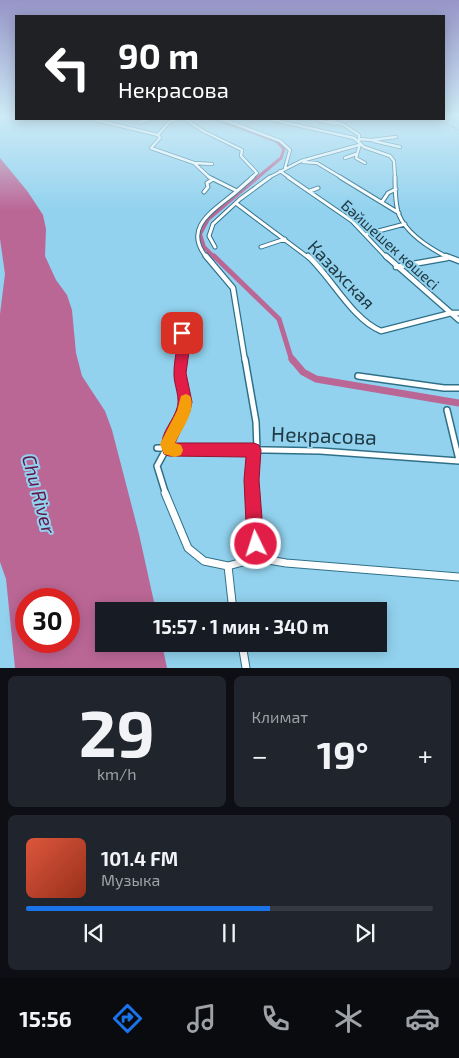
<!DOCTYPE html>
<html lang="ru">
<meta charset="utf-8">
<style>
body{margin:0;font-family:"Exo 2",sans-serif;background:#20242c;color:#f1f3f6;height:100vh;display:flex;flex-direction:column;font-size:19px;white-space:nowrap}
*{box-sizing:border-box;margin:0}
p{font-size:16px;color:#9ea1a6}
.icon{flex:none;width:28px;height:28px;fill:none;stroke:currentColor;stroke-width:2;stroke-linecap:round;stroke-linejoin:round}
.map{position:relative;height:668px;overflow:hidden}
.side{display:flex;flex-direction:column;gap:8px;padding:8px;background:#0d0f14;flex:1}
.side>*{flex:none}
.top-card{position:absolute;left:15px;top:15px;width:430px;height:105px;border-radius:0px;box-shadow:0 2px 12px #0003;background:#202124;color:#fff;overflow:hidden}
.speed{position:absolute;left:15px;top:588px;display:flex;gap:10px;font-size:25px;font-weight:700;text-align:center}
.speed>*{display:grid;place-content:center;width:65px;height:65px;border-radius:50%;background:#171b24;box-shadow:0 2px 12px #0003;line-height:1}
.speed .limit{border:8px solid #d22;background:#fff;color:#111}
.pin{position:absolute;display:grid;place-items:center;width:42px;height:42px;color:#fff;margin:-21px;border-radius:10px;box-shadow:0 2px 8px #0006}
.me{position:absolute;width:55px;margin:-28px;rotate:356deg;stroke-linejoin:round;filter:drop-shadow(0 0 4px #0008)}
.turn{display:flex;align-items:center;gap:18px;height:105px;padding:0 20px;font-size:22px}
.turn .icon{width:65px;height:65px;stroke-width:2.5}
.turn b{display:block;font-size:35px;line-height:42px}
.big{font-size:38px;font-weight:700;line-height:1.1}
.side .card{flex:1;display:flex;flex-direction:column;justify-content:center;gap:8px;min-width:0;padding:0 18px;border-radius:8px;background:#20242c}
.side .dial{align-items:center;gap:0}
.dial b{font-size:65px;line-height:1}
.song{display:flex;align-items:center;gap:15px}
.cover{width:60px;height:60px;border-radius:8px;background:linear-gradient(135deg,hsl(10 70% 55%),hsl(10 70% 35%))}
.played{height:5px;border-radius:2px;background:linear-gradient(90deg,#1a73e8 60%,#363941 60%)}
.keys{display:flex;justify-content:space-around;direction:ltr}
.heat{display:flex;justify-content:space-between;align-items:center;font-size:28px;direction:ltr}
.side .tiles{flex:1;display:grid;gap:8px;grid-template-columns:1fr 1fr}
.card:last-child{grid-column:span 2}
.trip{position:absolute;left:95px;top:602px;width:292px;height:50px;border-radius:0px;background:#171b24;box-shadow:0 2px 12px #0003;font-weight:700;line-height:50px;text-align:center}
.dock{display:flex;height:80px;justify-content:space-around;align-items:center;background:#090b0e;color:#9ea1a6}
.dock .icon{width:35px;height:35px}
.dock .current{color:#1a73e8}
.dock b{font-size:22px;color:#f1f3f6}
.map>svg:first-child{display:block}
.water{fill:#bb6796;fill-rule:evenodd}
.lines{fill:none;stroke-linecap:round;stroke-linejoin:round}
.canal-far3{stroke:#bb6796;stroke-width:3}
.canal-far2{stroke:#bb6796;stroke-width:4}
.canal-far1{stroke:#bb6796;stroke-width:5}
.canal{stroke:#bb6796;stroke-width:7}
.minor-far4-casing{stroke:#2f7089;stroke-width:4}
.minor-far3-casing{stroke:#2f7089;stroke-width:5}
.minor-far2-casing{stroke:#2f7089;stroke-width:7}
.minor-far1-casing{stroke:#2f7089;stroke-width:8}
.minor-casing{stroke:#2f7089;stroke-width:9}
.minor-far4{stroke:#fff;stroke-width:2.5}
.minor-far3{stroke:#fff;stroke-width:3}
.minor-far2{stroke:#fff;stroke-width:4.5}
.minor-far1{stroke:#fff;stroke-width:5}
.minor{stroke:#fff;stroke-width:7}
.rail{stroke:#4e788a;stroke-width:1;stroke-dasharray:5.5 2.5;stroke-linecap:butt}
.route{fill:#e11d48;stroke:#92132f}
.slow{fill:#f59e0b}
.labels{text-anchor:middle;stroke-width:4;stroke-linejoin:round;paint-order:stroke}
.far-street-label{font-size:15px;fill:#203b46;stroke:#92d2ee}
.street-label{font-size:18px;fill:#203b46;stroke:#92d2ee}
.water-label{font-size:19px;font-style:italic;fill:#621646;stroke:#92d2ee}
.near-street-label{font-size:21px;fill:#203b46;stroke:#92d2ee}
</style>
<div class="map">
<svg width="459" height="668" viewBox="0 0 459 668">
<rect width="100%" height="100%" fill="#92d2ee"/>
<path class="water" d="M 0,158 L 28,192 L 43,215 L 46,229 L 45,256 L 56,280 L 67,295 L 72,310 L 76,353 L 82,376 L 105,411 L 112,430 L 139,534 L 156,611 L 104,611 L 104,644 L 162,644 L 167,668 L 15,668 L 6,579 L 0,562 L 0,314 L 5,274 L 0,239 ZM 26,599 L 69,599 L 69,641 L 26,641 Z"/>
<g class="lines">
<path class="canal-far3" d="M 216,119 L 276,141 L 284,149 L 281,158 L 257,178"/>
<path class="canal-far2" d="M 215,258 L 204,247 L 200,234 L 208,219 L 258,177"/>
<path class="canal-far1" d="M 214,256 L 279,319 L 292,361"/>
<path class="canal" d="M 292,359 L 303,372 L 316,379 L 459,403"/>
<g class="minor-far4-casing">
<path id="minor-far4" d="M 92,119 L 158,135
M 185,119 L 203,131 L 242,150 L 241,156 L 257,173 L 251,178
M 222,119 L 280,141 L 290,150 L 285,168
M 269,119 L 354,138 L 364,147 L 390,156 L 394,161 L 395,178
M 327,119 L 344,125 L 359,135 L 359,141
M 320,121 L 336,124
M 139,123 L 150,119
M 158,135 L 160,138 L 151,148 L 194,163 L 210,178
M 158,135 L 168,123 L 177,119
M 360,139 L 371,140 L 396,137
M 374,141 L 400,147
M 360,144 L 356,158 L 365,163
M 345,158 L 356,154
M 303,162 L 317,163 L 342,178
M 194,163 L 212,164
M 280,171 L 290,178
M 268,178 L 301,161 L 359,145"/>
</g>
<g class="minor-far3-casing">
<path id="minor-far3" d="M 288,177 L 352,221 L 387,258
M 340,177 L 399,213
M 395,177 C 395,189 395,204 399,215 C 407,234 431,249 449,258
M 237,191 L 253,177
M 310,191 L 318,188
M 204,192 L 208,187 L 207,183 L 213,179
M 382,202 L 388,193 L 396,189
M 237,204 L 309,258
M 367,234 L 405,224
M 215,247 L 209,236 L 213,224 L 240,199 L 270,177
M 261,247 L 285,239
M 207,258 C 181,227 215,210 237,191 L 209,177"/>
</g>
<g class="minor-far2-casing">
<path id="minor-far2" d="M 206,256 L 233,288 L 245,361
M 308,256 C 332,278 352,319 381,331 L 451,313 L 459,313
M 386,256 L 459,320
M 446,256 L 459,261
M 396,267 L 447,258
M 182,361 L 184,344 L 182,333"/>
</g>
<g class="minor-far1-casing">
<path id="minor-far1" d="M 245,359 L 256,422 L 257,450
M 358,376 L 444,388 L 459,388
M 447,410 L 459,460
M 157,448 L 320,451 L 459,461
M 166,495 L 157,466 L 164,453 L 169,449 L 169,438 L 186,402 L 180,373 L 182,359
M 253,495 L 254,450"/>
</g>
<g class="minor-casing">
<path id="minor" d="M 165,493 L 188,548 L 204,561 L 228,566 L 257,558 L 286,563 L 459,577
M 253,493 L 257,558
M 228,566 L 233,611
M 242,644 L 246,668"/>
</g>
<use href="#minor-far4" class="minor-far4"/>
<use href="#minor-far3" class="minor-far3"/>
<use href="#minor-far2" class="minor-far2"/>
<use href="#minor-far1" class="minor-far1"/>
<use href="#minor" class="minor"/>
<path class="rail" d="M 437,119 L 459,130"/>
</g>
<linearGradient id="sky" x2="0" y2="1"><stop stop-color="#9695c7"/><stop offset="0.55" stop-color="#ceebf7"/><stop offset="1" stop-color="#ceebf7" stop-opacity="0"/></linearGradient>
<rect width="459" height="210" fill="url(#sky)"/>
<path class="route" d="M 182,329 L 188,333 L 190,344 L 186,373 L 192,402 L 190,411 L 175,443 L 254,443 L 259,445 L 261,450 L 259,480 L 264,544 L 262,550 L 256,553 L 250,550 L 247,544 L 244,480 L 246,457 L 169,456 L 164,454 C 157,437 170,426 176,411 C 182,398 173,385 174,372 C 174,358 179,347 176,333 Z"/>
<path class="slow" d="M 186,394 L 190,396 C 197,409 181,431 175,443 L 181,445 L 183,450 L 181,455 L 175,457 L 164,454 L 160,444 L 177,411 L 181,396 Z"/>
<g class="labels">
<g class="far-street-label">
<text transform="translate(390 245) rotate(42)" y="5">Бәйшешек көшесі</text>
</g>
<g class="street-label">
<text transform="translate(341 275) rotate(46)" y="6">Казахская</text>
</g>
<g class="water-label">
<text transform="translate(39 494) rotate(75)" y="7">Chu River</text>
</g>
<g class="near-street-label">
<text transform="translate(324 436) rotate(2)" y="7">Некрасова</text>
</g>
</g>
</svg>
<div class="speed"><div class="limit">30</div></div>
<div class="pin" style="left:182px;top:333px;background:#d93025"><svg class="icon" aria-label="arrive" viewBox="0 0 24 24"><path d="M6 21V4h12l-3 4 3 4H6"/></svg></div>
<svg class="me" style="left:256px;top:544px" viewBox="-20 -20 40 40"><circle r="17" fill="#e11d48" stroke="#fff" stroke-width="3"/><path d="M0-11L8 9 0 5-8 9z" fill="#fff"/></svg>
<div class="trip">15:57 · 1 мин · 340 m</div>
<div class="top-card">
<div class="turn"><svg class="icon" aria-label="left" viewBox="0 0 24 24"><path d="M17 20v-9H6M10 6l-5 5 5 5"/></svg><div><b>90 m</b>Некрасова</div></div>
</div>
</div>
<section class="side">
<div class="tiles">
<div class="card dial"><b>29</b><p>km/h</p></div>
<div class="card"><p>Климат</p>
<div class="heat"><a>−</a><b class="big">19°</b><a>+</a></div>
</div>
<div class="card">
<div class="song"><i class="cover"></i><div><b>101.4 FM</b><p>Музыка</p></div></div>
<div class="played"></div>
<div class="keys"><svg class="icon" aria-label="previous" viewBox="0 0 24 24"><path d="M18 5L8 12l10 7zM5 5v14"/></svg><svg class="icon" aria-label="pause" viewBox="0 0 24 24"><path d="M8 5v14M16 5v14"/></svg><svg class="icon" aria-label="next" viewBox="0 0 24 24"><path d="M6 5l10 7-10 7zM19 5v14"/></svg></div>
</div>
</div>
</section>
<nav class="dock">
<b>15:56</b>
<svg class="icon current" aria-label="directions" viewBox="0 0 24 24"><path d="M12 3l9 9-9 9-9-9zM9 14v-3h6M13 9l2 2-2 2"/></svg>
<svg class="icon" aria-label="music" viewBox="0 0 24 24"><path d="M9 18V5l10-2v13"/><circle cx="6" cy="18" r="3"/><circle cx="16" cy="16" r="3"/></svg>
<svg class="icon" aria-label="phone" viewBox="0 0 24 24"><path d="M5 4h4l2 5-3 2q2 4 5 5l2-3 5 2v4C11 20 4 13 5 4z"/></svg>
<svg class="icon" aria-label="climate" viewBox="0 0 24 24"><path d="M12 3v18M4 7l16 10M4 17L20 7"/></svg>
<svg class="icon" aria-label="car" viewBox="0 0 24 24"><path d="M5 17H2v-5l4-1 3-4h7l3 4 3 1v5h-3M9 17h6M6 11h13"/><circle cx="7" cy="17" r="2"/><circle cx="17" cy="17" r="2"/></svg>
</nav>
